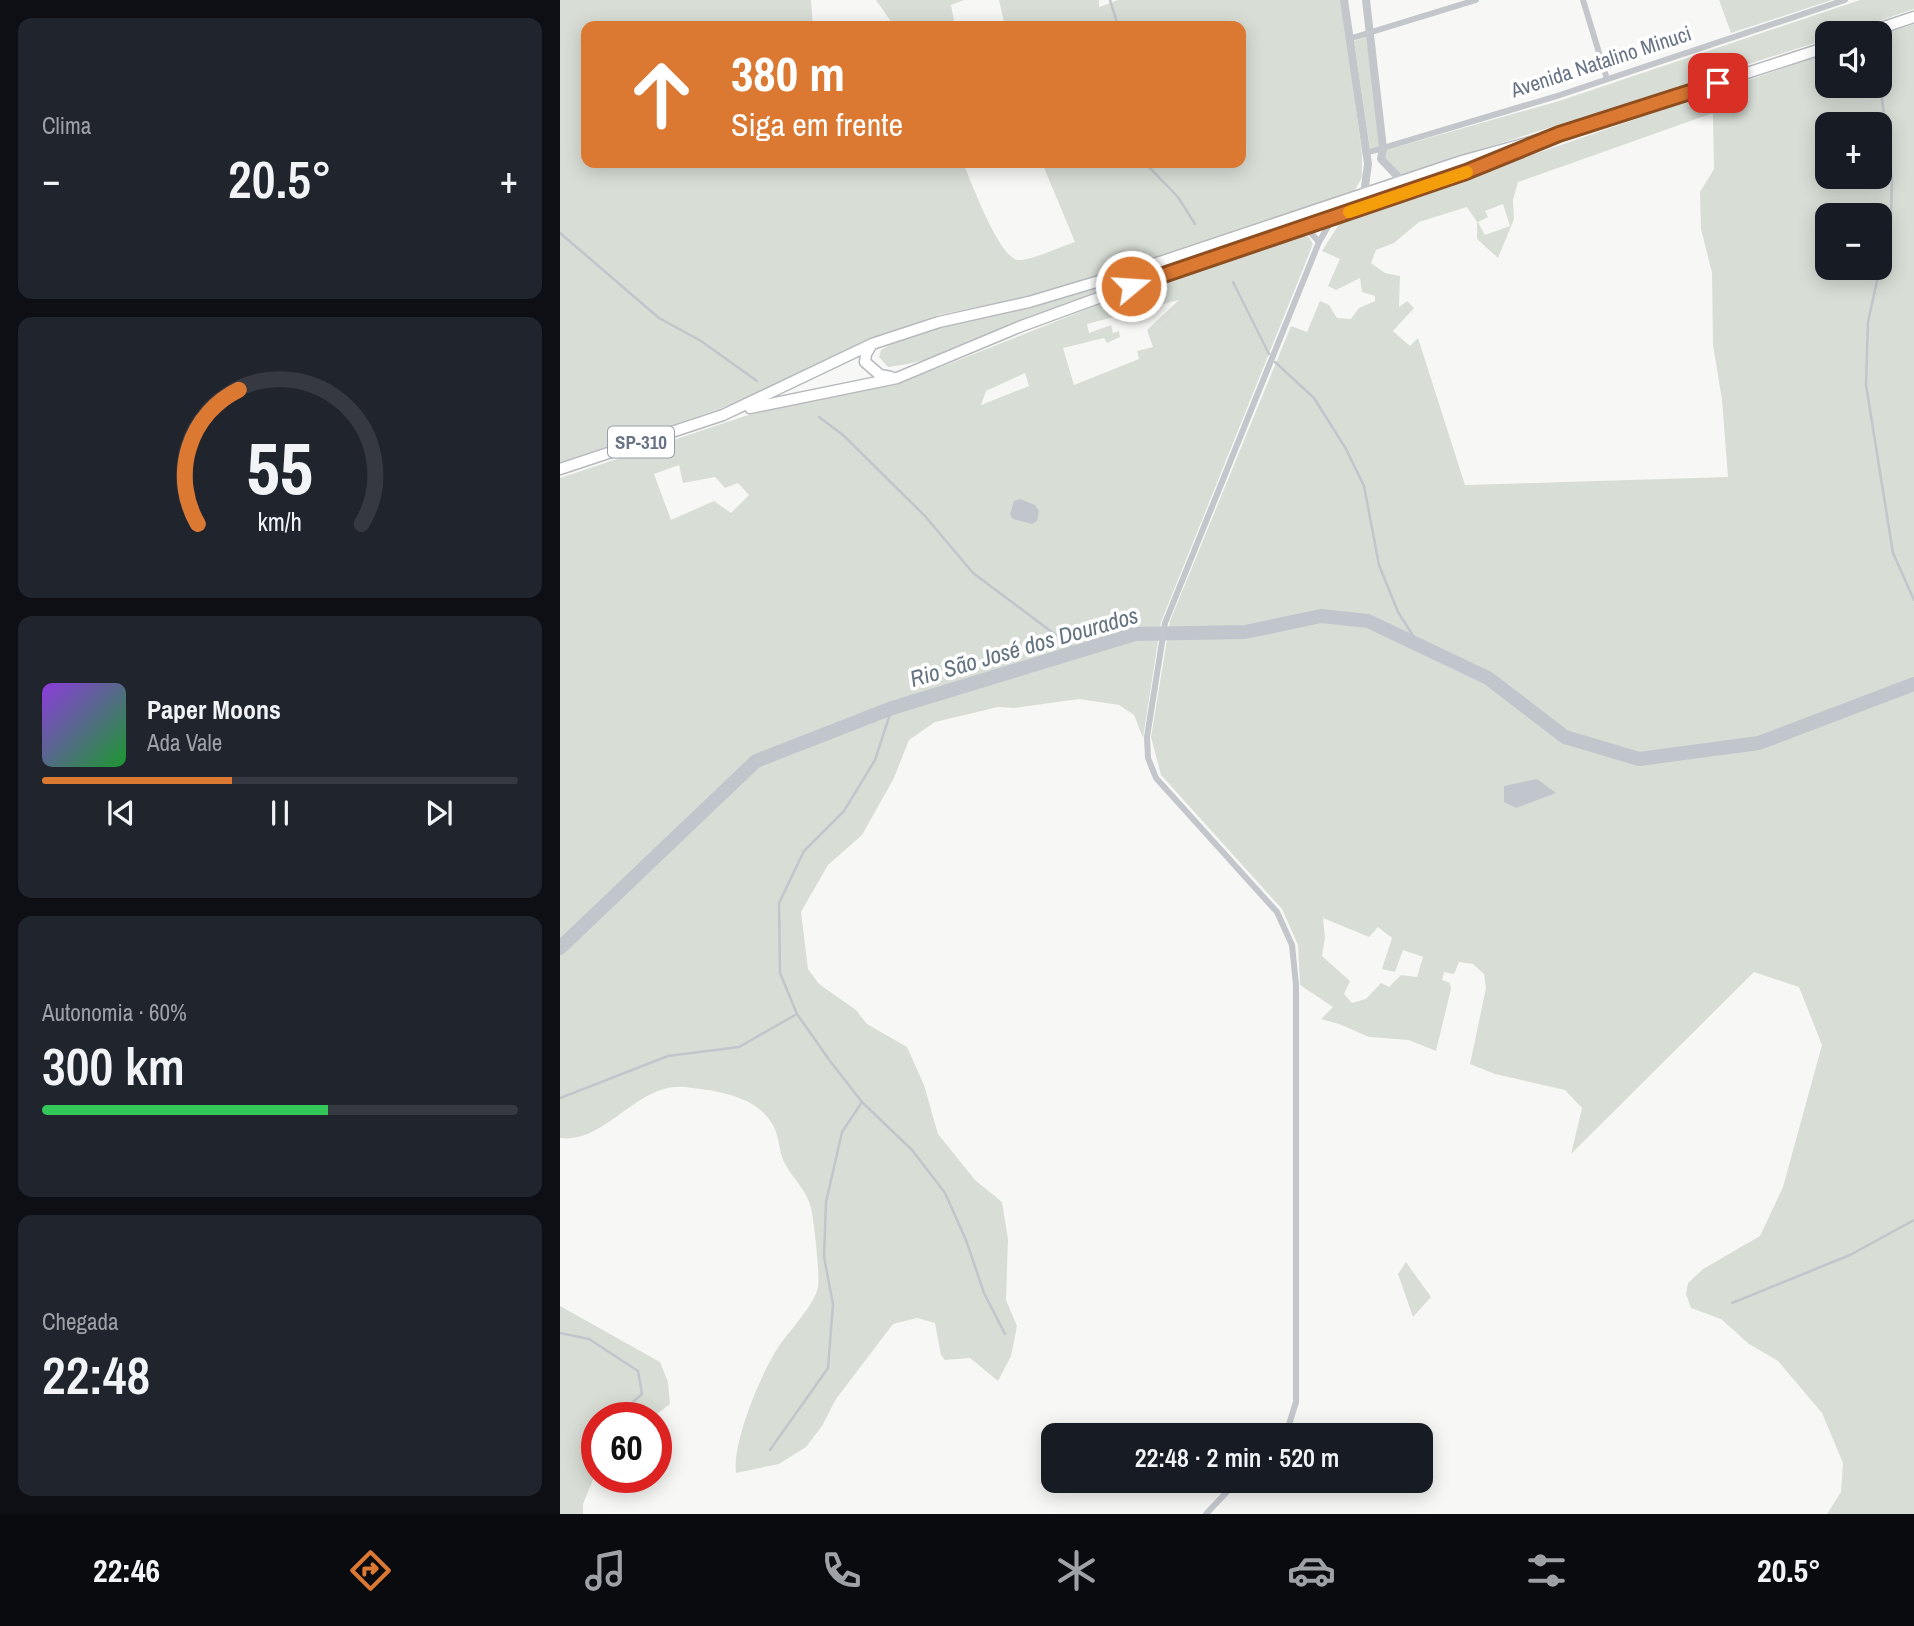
<!DOCTYPE html>
<html lang="pt">
<meta charset="utf-8">
<style>
body{margin:0;font-family:"Archivo Narrow",sans-serif;background:#20242c;color:#f1f3f6;height:100vh;display:flex;flex-direction:column;font-size:26px;white-space:nowrap}
*{box-sizing:border-box;margin:0}
p{font-size:23px;color:#9ea1a6}
.icon{flex:none;width:38px;height:38px;fill:none;stroke:currentColor;stroke-width:2;stroke-linecap:round;stroke-linejoin:round}
.map{position:relative;flex:1;overflow:hidden}
.details{display:flex;flex-direction:column;gap:18px;padding:18px;background:#0d0f14;width:560px}
.details>*{flex:none}
.hud{position:absolute;left:21px;top:21px;width:665px;height:147px;border-radius:14px;box-shadow:0 4px 18px #0003;background:#db7832;color:#fff;overflow:hidden}
.tools{position:absolute;left:1255px;top:21px;display:grid;gap:14px}
.tools a{display:grid;place-items:center;width:77px;height:77px;border-radius:14px;background:#171b24;box-shadow:0 4px 18px #0003;font-size:35px}
.speed{position:absolute;left:21px;top:1402px;display:flex;gap:14px;font-size:35px;font-weight:700;text-align:center}
.speed>*{display:grid;place-content:center;width:91px;height:91px;border-radius:50%;background:#171b24;box-shadow:0 4px 18px #0003;line-height:1}
.speed .limit{border:10px solid #d22;background:#fff;color:#111}
.pin{position:absolute;display:grid;place-items:center;width:60px;height:60px;color:#fff;margin:-30px;border-radius:14px;box-shadow:0 4px 10px #0006}
.me{position:absolute;width:77px;margin:-38px;rotate:72deg;stroke-linejoin:round;filter:drop-shadow(0 0 5px #0008)}
.turn{display:flex;align-items:center;gap:24px;height:147px;padding:0 35px;font-size:32px}
.turn .icon{width:91px;height:91px;stroke-width:2.5}
.turn b{display:block;font-size:49px;line-height:60px}
.big{font-size:52px;font-weight:600;line-height:1.1}
.details .widget{flex:1;display:flex;flex-direction:column;justify-content:center;gap:10px;min-width:0;padding:0 24px;border-radius:14px;background:#20242c}
.details .dial{align-items:center;gap:0}
.dial svg{height:182px;overflow:visible;fill:none;stroke:#363941;stroke-width:7;stroke-linecap:round;text-anchor:middle}
.dial text{fill:#f1f3f6;stroke:none}
.song{display:flex;align-items:center;gap:21px}
.cover{width:84px;height:84px;border-radius:10px;background:linear-gradient(135deg,hsl(270 70% 55%),hsl(130 70% 35%))}
.played{height:7px;border-radius:4px;background:linear-gradient(90deg,#db7832 40%,#363941 40%)}
.keys{display:flex;justify-content:space-around;direction:ltr}
.heat{display:flex;justify-content:space-between;align-items:center;font-size:38px;direction:ltr}
.charge{height:10px;border-radius:5px;background:linear-gradient(90deg,#34c759 60%,#363941 0)}
.trip{position:absolute;left:481px;top:1423px;width:392px;height:70px;border-radius:14px;background:#171b24;box-shadow:0 4px 18px #0003;font-weight:600;line-height:70px;text-align:center}
.menu{display:flex;height:112px;justify-content:space-around;align-items:center;background:#090b0e;color:#9ea1a6}
.menu .icon{width:49px;height:49px}
.menu .active{color:#db7832}
.menu b{font-size:32px;color:#f1f3f6}
main{display:flex;flex:1;min-height:0}
.map>svg:first-child{display:block}
.green{fill:#d8ded6;fill-rule:evenodd}
.water{fill:#c0c6cc}
.lines{fill:none;stroke-linecap:round;stroke-linejoin:round}
.stream{stroke:#c0c6cc;stroke-width:2.5}
.river{stroke:#c0c6cc;stroke-width:14}
.primary-casing{stroke:#b6b9be;stroke-width:13}
.minor{stroke:#c3c6ca;stroke-width:6}
.tertiary{stroke:#c3c6ca;stroke-width:8}
.primary{stroke:#fff;stroke-width:10}
.route-casing{stroke:#8e4e20;stroke-width:18}
.route{stroke:#db7832;stroke-width:12}
.slow{stroke:#f59e0b;stroke-width:12}
.labels{text-anchor:middle;stroke-width:7;stroke-linejoin:round;paint-order:stroke}
.shield{fill:#fff;stroke:#959daa;stroke-width:2}
.shield-label{font-size:19px;font-weight:bold;fill:#687385}
.street-label{font-size:21px;fill:#687385;stroke:#fff}
.water-label{font-size:23px;font-style:italic;fill:#647380;stroke:#fff}
</style>
<main>
<section class="details">
<div class="widget"><p>Clima</p>
<div class="heat"><a>−</a><b class="big">20.5°</b><a>+</a></div>
</div>
<div class="widget dial"><svg viewBox="0 0 100 80">
<path d="M14 69A42 42 0 1 1 86 69"/>
<path d="M14 69A42 42 0 0 1 32 10" stroke="#db7832"/>
<text x="50" y="56" font-size="32" font-weight="700">55</text>
<text x="50" y="72" font-size="11">km/h</text>
</svg></div>
<div class="widget">
<div class="song"><i class="cover"></i><div><b>Paper Moons</b><p>Ada Vale</p></div></div>
<div class="played"></div>
<div class="keys"><svg class="icon" aria-label="previous" viewBox="0 0 24 24"><path d="M18 5L8 12l10 7zM5 5v14"/></svg><svg class="icon" aria-label="pause" viewBox="0 0 24 24"><path d="M8 5v14M16 5v14"/></svg><svg class="icon" aria-label="next" viewBox="0 0 24 24"><path d="M6 5l10 7-10 7zM19 5v14"/></svg></div>
</div>
<div class="widget"><p>Autonomia · 60%</p><b class="big">300 km</b><div class="charge"></div></div>
<div class="widget"><p>Chegada</p><b class="big">22:48</b></div>
</section>
<div class="map">
<svg width="1354" height="1514" viewBox="0 0 1354 1514">
<rect width="100%" height="100%" fill="#f7f8f5"/>
<path class="green" d="M 0,0 L 251,0 L 253,26 L 26,26 L 26,163 L 403,163 C 411,181 439,258 458,260 C 470,261 502,246 515,242 L 482,163 L 681,163 L 681,26 L 445,26 L 439,0 L 539,0 L 539,7 L 558,0 L 781,0 L 802,153 L 802,177 L 794,192 L 572,267 L 468,297 L 378,315 L 310,340 L 206,393 L 0,463 Z
M 316,0 L 404,0 L 391,5 L 395,26 L 334,26 Z
M 1159,0 L 1272,0 L 1171,33 Z
M 1300,0 L 1354,0 L 1354,9 L 1283,33 L 1267,33 L 1267,39 L 841,175 L 823,157 L 826,150 L 999,101 Z
M 1354,24 L 1354,1514 L 1267,1514 L 1281,1492 L 1283,1463 L 1262,1413 L 1218,1361 L 1189,1344 L 1161,1319 L 1131,1308 L 1126,1294 L 1128,1283 L 1143,1269 L 1200,1236 L 1223,1187 L 1262,1045 L 1239,987 L 1194,972 L 1011,1154 L 1022,1108 L 1005,1090 L 935,1074 L 910,1064 L 926,988 L 924,974 L 913,964 L 899,962 L 894,974 L 884,972 L 882,980 L 890,983 L 891,989 L 876,1051 L 849,1040 L 809,1037 L 779,1024 L 761,1019 L 773,1007 L 740,985 L 738,945 L 722,909 L 601,775 L 591,737 L 610,621 L 731,326 L 747,332 L 760,301 L 769,305 L 777,318 L 791,319 L 799,308 L 815,301 L 815,296 L 802,292 L 800,278 L 776,290 L 768,286 L 780,259 L 762,251 L 781,221 L 1267,53 L 1267,86 L 1320,86 L 1320,35 ZM 1153,113 L 1154,169 L 1140,192 L 1141,229 L 1152,273 L 1153,345 L 1162,400 L 1168,477 L 905,485 L 858,338 L 850,346 L 833,331 L 854,308 L 847,301 L 839,307 L 840,276 L 825,273 L 811,263 L 816,250 L 834,243 L 859,222 L 907,207 L 917,222 L 917,239 L 938,258 L 954,219 L 953,200 L 958,182 ZM 1267,124 L 1320,124 L 1320,177 L 1267,177 ZM 943,204 L 950,226 L 925,235 L 918,222 L 928,217 L 925,211 ZM 1267,215 L 1320,215 L 1320,268 L 1267,268 ZM 763,918 L 809,937 L 818,927 L 832,938 L 822,969 L 835,972 L 843,950 L 863,957 L 857,977 L 841,975 L 829,987 L 821,983 L 806,999 L 792,1003 L 784,994 L 790,981 L 762,956 L 765,938 Z
M 808,36 L 819,147 L 810,149 L 794,41 Z
M 895,167 L 899,171 C 759,221 618,268 477,315 C 427,332 382,362 328,367 L 319,357 L 321,350 L 340,339 Z
M 741,235 L 749,237 L 753,244 L 601,622 L 583,738 L 574,715 L 559,705 L 519,699 L 454,708 L 438,707 L 375,722 L 349,740 L 334,778 L 302,835 L 268,865 L 241,912 L 248,969 L 259,984 L 296,1010 L 307,1024 L 347,1047 L 364,1085 L 378,1134 L 415,1180 L 442,1202 L 448,1239 L 446,1300 L 457,1326 L 451,1356 L 438,1381 L 410,1358 L 385,1360 L 381,1355 L 375,1323 L 357,1318 L 333,1324 L 276,1399 L 262,1426 L 246,1447 L 219,1464 L 176,1473 C 172,1443 200,1376 217,1349 C 228,1332 254,1306 258,1287 C 260,1275 254,1221 251,1208 C 247,1190 232,1178 224,1162 C 219,1151 219,1137 214,1127 C 198,1095 156,1091 125,1087 C 77,1082 46,1144 0,1138 L 0,478 L 197,412 L 343,382 L 575,290 ZM 619,300 L 587,330 L 593,347 L 577,351 L 579,359 L 514,385 L 503,348 L 544,338 L 547,343 L 560,337 L 559,331 L 553,333 L 551,325 L 529,333 L 527,324 ZM 465,373 L 469,386 L 421,405 L 426,391 ZM 119,465 L 123,483 L 155,477 L 165,488 L 178,483 L 189,495 L 171,513 L 154,501 L 111,520 L 94,474 Z
M 846,1262 L 871,1297 L 853,1317 L 838,1274 Z
M 0,1306 L 100,1362 L 108,1382 L 110,1404 L 93,1417 L 37,1418 L 37,1470 L 23,1504 L 23,1514 L 0,1514 Z"/>
<path class="water" d="M 460,499 L 475,505 L 479,511 L 477,521 L 472,524 L 453,519 L 450,514 L 454,501 Z
M 977,779 L 996,793 L 956,808 L 944,802 L 944,786 Z"/>
<g class="lines">
<path class="stream" d="M 550,0 L 558,26
M 1320,83 L 1332,180 L 1331,217 L 1308,322 L 1306,385 L 1333,553 L 1354,600
M 585,163 L 618,197 L 635,224
M 0,233 L 99,318 L 141,341 L 197,381
M 673,282 L 709,354
M 715,362 L 754,398 L 786,449 L 804,486 L 819,565 L 838,612 L 859,645
M 259,417 L 283,435 L 365,516 L 413,573 L 516,650
M 332,708 L 315,760 L 284,811 L 244,851 L 219,903 L 220,973 L 237,1014 L 270,1061 L 302,1102 L 352,1150 L 385,1193 L 406,1240 L 424,1293 L 445,1334
M 0,1098 L 108,1056 L 179,1047 L 237,1014
M 1172,1303 L 1290,1255 L 1354,1220
M 0,1333 L 29,1339 L 78,1371 L 82,1394 L 58,1415
M 210,1450 L 268,1368 L 273,1304 L 264,1257 L 266,1202 L 282,1132 L 302,1102"/>
<path class="river" d="M 0,948 L 196,761 L 332,708 L 575,634 L 685,632 L 761,616 L 808,621 L 928,678 L 1005,737 L 1079,759 L 1199,743 L 1354,684"/>
<g class="primary-casing">
<path id="primary" d="M 1306,33 L 1354,17
M 312,344 L 306,354 L 305,362 L 320,375 L 331,377
M 190,408 L 337,378 L 459,327 L 571,286 L 906,172 L 954,152
M 0,469 L 163,415 L 312,344 L 379,322 L 469,302 L 576,270 L 902,161 L 999,134 L 1267,47"/>
</g>
<path class="minor" d="M 1023,0 L 1047,79
M 792,38 L 916,0
M 806,153 L 997,96 L 1285,0
M 740,229 L 751,233 L 759,242
M 723,1435 L 727,1431 L 736,1402 L 736,985 L 732,945 L 717,912 L 596,778 L 588,758 L 587,737 L 605,623 L 759,242 L 773,218
M 646,1514 L 678,1480"/>
<path class="tertiary" d="M 784,0 L 808,164 L 804,194
M 806,0 L 823,148 L 821,159 L 842,181"/>
<use href="#primary" class="primary"/>
</g>
<g class="lines">
<g class="route-casing">
<path id="route" d="M 571,286 L 906,172 L 999,134 L 1158,83"/>
</g>
<use href="#route" class="route"/>
<path class="slow" d="M 789,212 L 907,172"/>
</g>
<g class="labels">
<rect class="shield" x="48" y="426.5" width="66" height="31" rx="5"/>
<g class="shield-label">
<text x="81" y="449">SP-310</text>
</g>
<g class="street-label">
<text transform="translate(1041 62) rotate(-18)" y="7">Avenida Natalino Minuci</text>
</g>
<g class="water-label">
<text transform="translate(464 647) rotate(-16)" y="8">Rio São José dos Dourados</text>
</g>
</g>
</svg>
<div class="tools">
<a><svg class="icon" aria-label="sound" viewBox="0 0 24 24"><path d="M4 9h4l5-4v14l-5-4H4zM17 9q2 3 0 6"/></svg></a>
<a>+</a>
<a>−</a>
</div>
<div class="speed"><div class="limit">60</div></div>
<div class="pin" style="left:1158px;top:83px;background:#d93025"><svg class="icon" aria-label="arrive" viewBox="0 0 24 24"><path d="M6 21V4h12l-3 4 3 4H6"/></svg></div>
<svg class="me" style="left:571px;top:286px" viewBox="-20 -20 40 40"><circle r="17" fill="#db7832" stroke="#fff" stroke-width="3"/><path d="M0-11L8 9 0 5-8 9z" fill="#fff"/></svg>
<div class="trip">22:48 · 2 min · 520 m</div>
<div class="hud">
<div class="turn"><svg class="icon" aria-label="ahead" viewBox="0 0 24 24"><path d="M12 20V5M6 11l6-6 6 6"/></svg><div><b>380 m</b>Siga em frente</div></div>
</div>
</div>
</main>
<nav class="menu">
<b>22:46</b>
<svg class="icon active" aria-label="directions" viewBox="0 0 24 24"><path d="M12 3l9 9-9 9-9-9zM9 14v-3h6M13 9l2 2-2 2"/></svg>
<svg class="icon" aria-label="music" viewBox="0 0 24 24"><path d="M9 18V5l10-2v13"/><circle cx="6" cy="18" r="3"/><circle cx="16" cy="16" r="3"/></svg>
<svg class="icon" aria-label="phone" viewBox="0 0 24 24"><path d="M5 4h4l2 5-3 2q2 4 5 5l2-3 5 2v4C11 20 4 13 5 4z"/></svg>
<svg class="icon" aria-label="climate" viewBox="0 0 24 24"><path d="M12 3v18M4 7l16 10M4 17L20 7"/></svg>
<svg class="icon" aria-label="car" viewBox="0 0 24 24"><path d="M5 17H2v-5l4-1 3-4h7l3 4 3 1v5h-3M9 17h6M6 11h13"/><circle cx="7" cy="17" r="2"/><circle cx="17" cy="17" r="2"/></svg>
<svg class="icon" aria-label="filters" viewBox="0 0 24 24"><path d="M4 7h16M4 17h16"/><circle cx="9" cy="7" r="2"/><circle cx="15" cy="17" r="2"/></svg>
<b>20.5°</b>
</nav>
